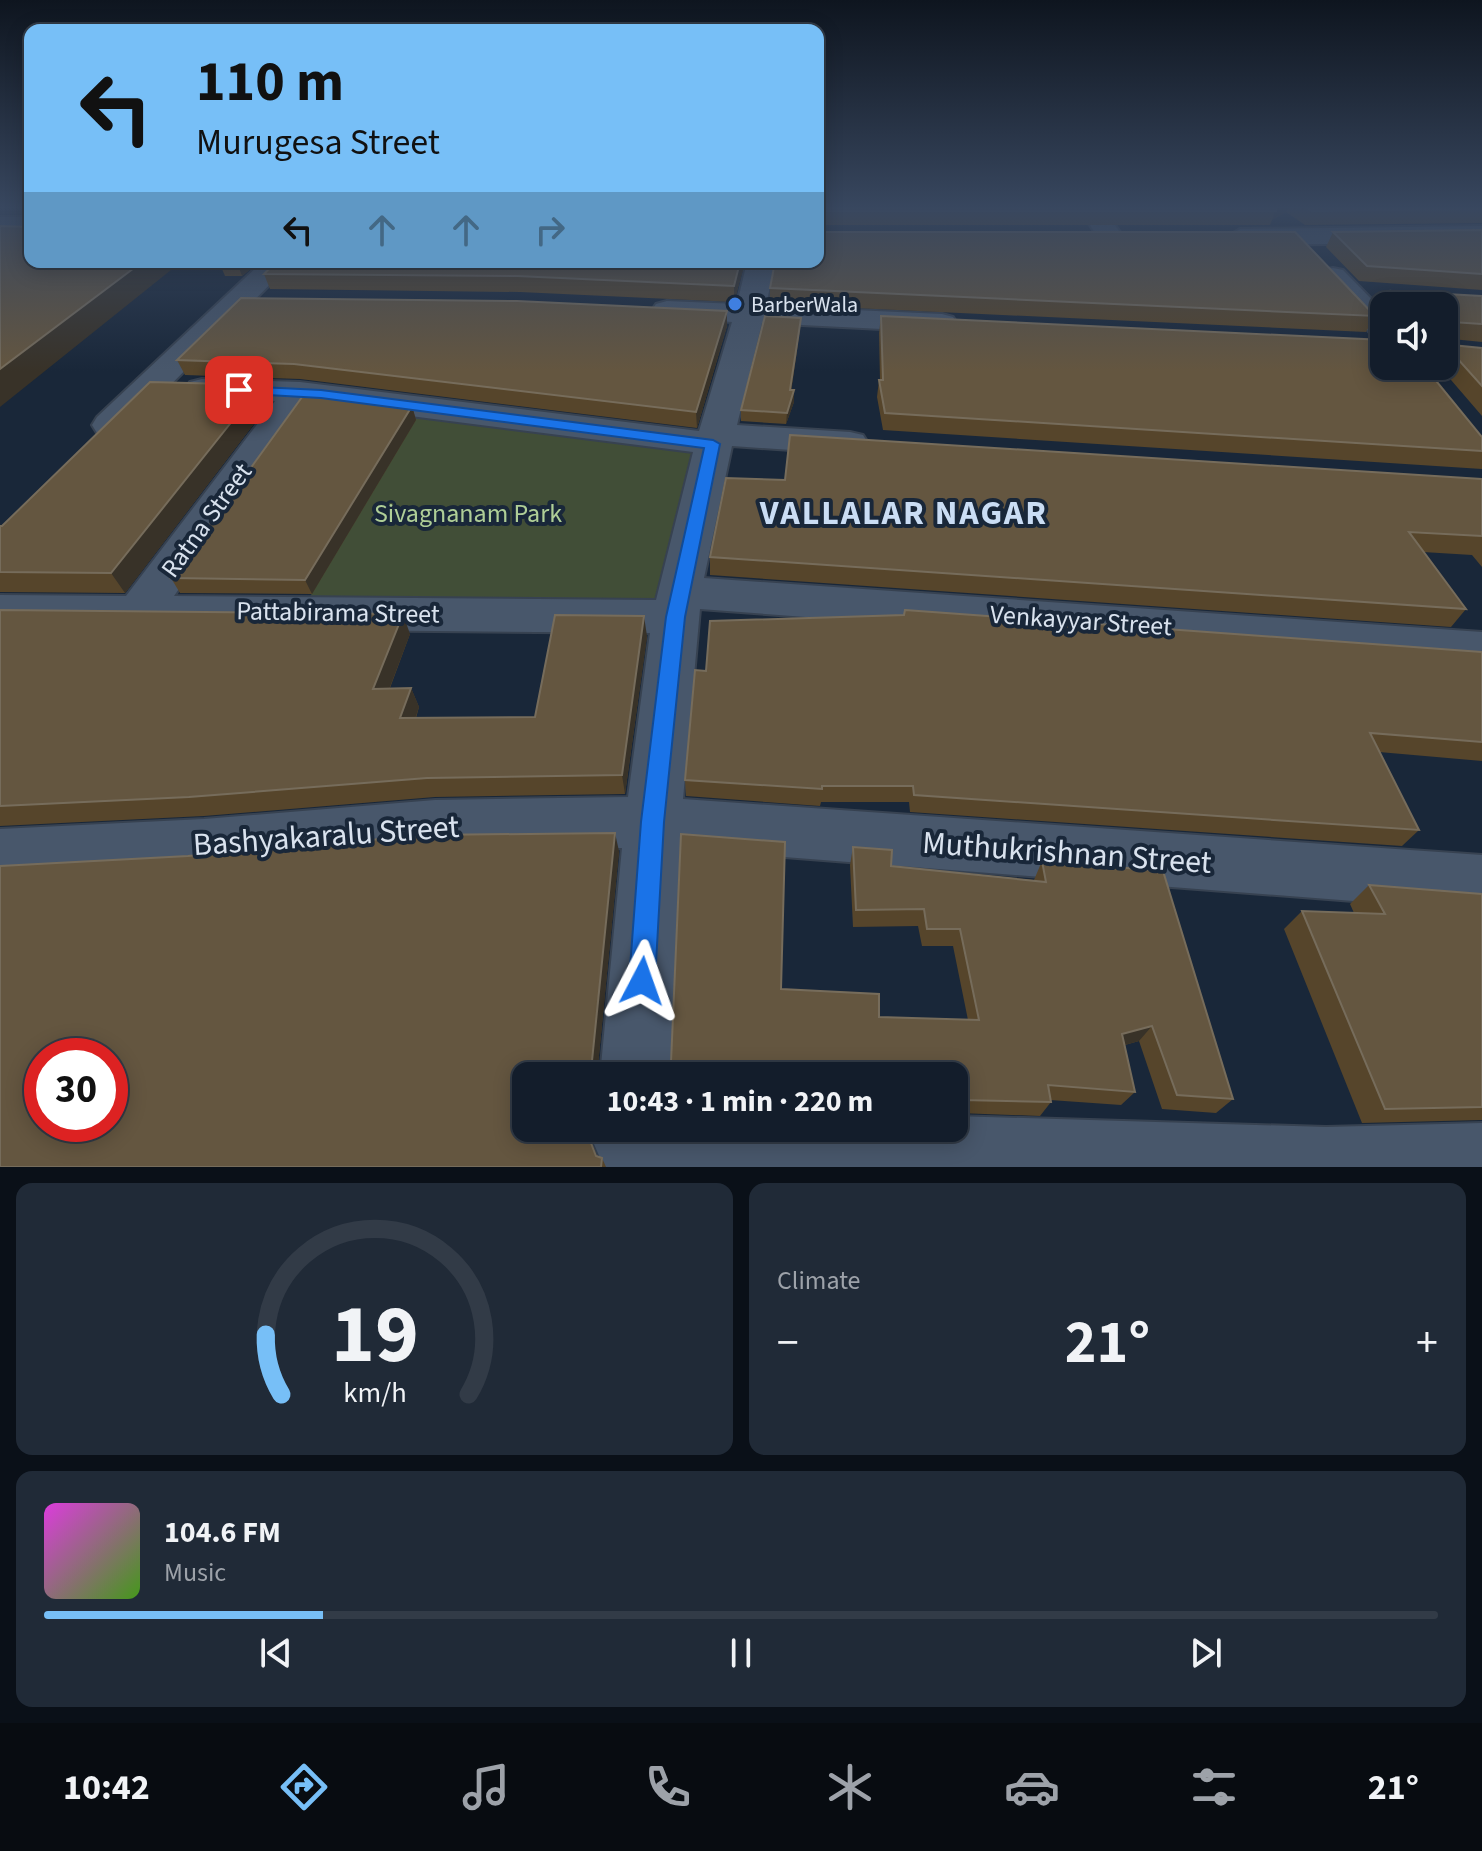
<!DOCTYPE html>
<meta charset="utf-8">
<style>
body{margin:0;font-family:"Source Sans 3",sans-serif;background:#202a37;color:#f1f3f6;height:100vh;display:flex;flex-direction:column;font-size:30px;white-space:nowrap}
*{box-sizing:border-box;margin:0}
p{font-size:26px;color:#9da2a9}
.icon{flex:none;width:44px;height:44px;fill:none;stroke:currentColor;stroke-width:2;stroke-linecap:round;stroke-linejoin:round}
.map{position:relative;height:1167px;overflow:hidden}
.sheet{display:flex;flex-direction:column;gap:16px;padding:16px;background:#0a1018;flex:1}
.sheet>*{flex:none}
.banner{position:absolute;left:24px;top:24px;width:800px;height:244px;border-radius:16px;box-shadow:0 4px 20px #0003,0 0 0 2px #323b47;background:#77bff7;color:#111;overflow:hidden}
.fabs{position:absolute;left:1370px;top:292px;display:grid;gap:16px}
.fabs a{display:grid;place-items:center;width:88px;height:88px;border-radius:16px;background:#131d2b;box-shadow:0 4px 20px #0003,0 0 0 2px #323b47;font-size:40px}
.speed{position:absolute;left:24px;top:1038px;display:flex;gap:16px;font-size:40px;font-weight:700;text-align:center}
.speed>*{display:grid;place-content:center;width:104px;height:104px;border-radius:50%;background:#131d2b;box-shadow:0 4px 20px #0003,0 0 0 2px #323b47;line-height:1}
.speed .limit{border:12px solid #d22;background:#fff;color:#111}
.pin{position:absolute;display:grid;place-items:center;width:68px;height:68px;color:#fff;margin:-34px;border-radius:16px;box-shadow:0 4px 12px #0006}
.me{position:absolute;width:88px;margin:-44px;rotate:4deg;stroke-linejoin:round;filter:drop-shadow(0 0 6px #0008)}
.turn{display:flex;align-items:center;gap:28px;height:168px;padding:0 40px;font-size:36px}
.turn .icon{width:104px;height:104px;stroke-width:2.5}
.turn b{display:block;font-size:56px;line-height:68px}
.lanes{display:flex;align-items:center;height:76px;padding:0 40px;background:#0003;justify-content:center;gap:40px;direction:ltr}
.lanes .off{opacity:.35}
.big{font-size:60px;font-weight:700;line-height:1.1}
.sheet .card{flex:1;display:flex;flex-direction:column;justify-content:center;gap:12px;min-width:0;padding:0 28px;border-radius:16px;background:#202a37}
.sheet .dial{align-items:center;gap:0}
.dial svg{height:208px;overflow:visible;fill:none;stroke:#323b47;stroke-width:7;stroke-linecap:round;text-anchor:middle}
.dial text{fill:#f1f3f6;stroke:none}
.song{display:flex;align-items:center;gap:24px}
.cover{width:96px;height:96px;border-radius:12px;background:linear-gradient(135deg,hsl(300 70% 55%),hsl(100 70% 35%))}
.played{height:8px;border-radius:4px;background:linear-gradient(90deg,#77bff7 20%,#323b47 20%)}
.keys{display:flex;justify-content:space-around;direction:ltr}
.heat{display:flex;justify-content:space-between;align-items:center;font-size:44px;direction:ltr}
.sheet .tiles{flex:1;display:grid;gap:16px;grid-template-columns:1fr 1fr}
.card:last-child{grid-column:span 2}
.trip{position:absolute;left:512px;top:1062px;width:456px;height:80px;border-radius:16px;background:#131d2b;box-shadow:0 4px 20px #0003,0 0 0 2px #323b47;font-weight:700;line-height:80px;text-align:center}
.tab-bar{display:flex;height:128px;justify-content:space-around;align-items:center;background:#080c11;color:#9da2a9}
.tab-bar .icon{width:56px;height:56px}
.tab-bar .on{color:#77bff7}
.tab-bar b{font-size:36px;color:#f1f3f6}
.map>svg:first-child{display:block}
.green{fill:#414e37}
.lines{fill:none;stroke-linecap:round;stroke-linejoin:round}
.minor-casing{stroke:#374251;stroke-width:4}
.minor{fill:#48576b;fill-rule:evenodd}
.wall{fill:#56452b}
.shaded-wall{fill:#383228}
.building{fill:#645640;stroke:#766c5b;stroke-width:2;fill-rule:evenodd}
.route{fill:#1a73e8;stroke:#114b97;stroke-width:2}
.shop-dot{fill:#3f7fe0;stroke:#192739;stroke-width:3}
.labels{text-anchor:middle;stroke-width:8;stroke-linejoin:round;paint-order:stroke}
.far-poi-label{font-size:22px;fill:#d9e2ee;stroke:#192739;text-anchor:start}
.park-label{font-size:26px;fill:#afce97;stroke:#192739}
.street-label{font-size:26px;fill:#d9e2ee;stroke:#192739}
.near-street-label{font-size:32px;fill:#d9e2ee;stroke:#192739}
.district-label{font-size:34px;font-weight:bold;letter-spacing:2px;fill:#caddf4;stroke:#192739}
</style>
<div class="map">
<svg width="1482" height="1167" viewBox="0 0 1482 1167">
<rect width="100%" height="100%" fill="#192739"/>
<path class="green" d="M 418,415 L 697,448 L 654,607 L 308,600 Z"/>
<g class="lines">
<g class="minor-casing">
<path id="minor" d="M 1079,208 L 1103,208 L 1124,238 L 1120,244 L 1102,244 Z
M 0,217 L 30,217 L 30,233 L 0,233 Z
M 1482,226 L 1482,242 L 1240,245 L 1227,237 L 1240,229 Z
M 262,262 L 292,262 L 123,433 L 110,436 L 97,433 L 92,425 L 97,417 Z
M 747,262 L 775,262 L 766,306 L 942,314 L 953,317 L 957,323 L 953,329 L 942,332 L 762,323 L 737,425 L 850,432 L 863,435 L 868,443 L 863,451 L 850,454 L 732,446 L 704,578 L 1482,632 L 1482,668 L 700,609 L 683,799 L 1482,855 L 1482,911 L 680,849 L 670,1076 L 600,1076 L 622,848 L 435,850 L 204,871 L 0,883 L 0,829 L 204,819 L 435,800 L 628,797 L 650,633 L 0,627 L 0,595 L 126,596 L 275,401 L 190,396 L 185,389 L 190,382 L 202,379 L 300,382 L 699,431 L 732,322 L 656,316 L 652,310 L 656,304 L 667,301 L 737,304 ZM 309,403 L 693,452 L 656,600 L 174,596 Z
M 1333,268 L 1343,270 L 1384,312 L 1384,338 L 1373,336 L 1323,282 L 1319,276 L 1323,270 Z
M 954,1116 L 1326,1127 L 1482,1123 L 1482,1167 L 604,1167 L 594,1144 L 601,1128 L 954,1128 Z"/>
</g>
<use href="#minor" class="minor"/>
</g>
<path class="wall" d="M 818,208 L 1482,208 L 1482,223 L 1305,225 L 1286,212 L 1272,220 L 1270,225 L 818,225 Z
M 1482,230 L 1482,290 L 1359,281 L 1326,247 L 1333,232 Z
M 819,232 L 1375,316 L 1366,332 L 770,304 L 770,288 Z
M 219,262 L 259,262 L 242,276 L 225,276 Z
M 745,262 L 734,302 L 520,292 L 270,289 L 264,274 Z
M 1392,291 L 1482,296 L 1482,342 L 1452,339 L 1452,345 L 1482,348 L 1482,416 L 1439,366 L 1444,366 L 1444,306 L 1384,306 Z
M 727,311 L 727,326 L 697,428 L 300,379 L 185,375 L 177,360 Z
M 881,316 L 1482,437 L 1482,469 L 883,430 L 877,397 L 879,380 L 880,380 L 879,333 Z
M 800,329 L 791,390 L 794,402 L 786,424 L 741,421 L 741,410 Z
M 261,385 L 269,404 L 125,593 L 0,592 L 0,526 Z
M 412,406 L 416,420 L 312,594 L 180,593 L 171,578 Z
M 1482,479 L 1482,567 L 1472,555 L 1423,552 L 1466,609 L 1451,627 L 710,575 L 710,557 L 785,480 Z
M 0,610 L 410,634 L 390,688 L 411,688 L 419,707 L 416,718 L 535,717 L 647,636 L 625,794 L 435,797 L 204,816 L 0,826 Z
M 905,610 L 1482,652 L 1482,761 L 1379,752 L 1419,830 L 1402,846 L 910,812 L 909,802 L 821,802 L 820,806 L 686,796 L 685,780 L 706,671 L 904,615 Z
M 853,847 L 891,866 L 1034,880 L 1042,861 L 1233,1099 L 1216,1113 L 1162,1109 L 1139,1041 L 1125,1045 L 1135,1092 L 1121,1105 L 1050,1100 L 1051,1102 L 1040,1116 L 958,1113 L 954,1120 L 954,1076 L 526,1076 L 526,1128 L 598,1128 L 591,1143 L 597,1156 L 602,1158 L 606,1167 L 0,1167 L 619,851 L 598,1065 L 671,1062 L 781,989 L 879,1017 L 968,1020 L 953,946 L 922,946 L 918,926 L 853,927 L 850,865 Z
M 1369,885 L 1482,894 L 1482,1120 L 1362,1123 L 1284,929 L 1302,911 L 1354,913 L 1350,904 Z"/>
<path class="shaded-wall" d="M 1276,208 L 1288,208 L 1286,212 L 1272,220 Z
M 142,262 L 181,262 L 0,407 L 0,369 Z
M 237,262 L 259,262 L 242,276 Z
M 740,262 L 745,262 L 734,302 L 734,286 Z
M 727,311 L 727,326 L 697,428 L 696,412 Z
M 801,318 L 800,329 L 790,401 L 790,390 Z
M 261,385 L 269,404 L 125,593 L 111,573 Z
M 794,390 L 794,402 L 786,424 L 787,413 Z
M 412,406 L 416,420 L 312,594 L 305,580 Z
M 403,614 L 410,634 L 382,708 L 373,689 Z
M 644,616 L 647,636 L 625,794 L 622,775 Z
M 411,688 L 419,707 L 409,737 L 400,718 Z
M 615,833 L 619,851 L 597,1076 L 592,1061 Z
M 1152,1026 L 1139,1041 L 1110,1049 L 1122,1034 Z
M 587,1128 L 598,1128 L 591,1143 L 586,1130 Z"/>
<path class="building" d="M 818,208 L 1276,208 L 1276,211 L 818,211 Z
M 1307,208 L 1482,208 L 1482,209 L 1312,211 Z
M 0,226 L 30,227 L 30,262 L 142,262 L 0,369 Z
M 818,227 L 819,232 L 1295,232 L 1375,316 L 770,288 L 775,262 L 818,262 Z
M 1482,230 L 1482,274 L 1367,266 L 1333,232 Z
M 276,262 L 740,262 L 734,286 L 517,276 L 264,274 Z
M 1392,291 L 1482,296 L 1482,324 L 1452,322 L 1452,345 L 1482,348 L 1482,386 L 1448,348 L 1444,347 L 1444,306 L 1396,306 L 1396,295 Z
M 241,298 L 517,301 L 727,311 L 696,412 L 294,364 L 177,360 Z
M 765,316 L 801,318 L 790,390 L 794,390 L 787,413 L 741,410 Z
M 881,316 L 1384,340 L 1384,366 L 1424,366 L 1482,437 L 1482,451 L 885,413 L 879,380 L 883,380 Z
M 150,382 L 261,385 L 111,573 L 0,572 L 0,526 L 2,526 Z
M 305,393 L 412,406 L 305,580 L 171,578 Z
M 790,435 L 1482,479 L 1482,536 L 1409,532 L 1466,609 L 710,557 L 726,478 L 785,480 Z
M 0,610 L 403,614 L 373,689 L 411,688 L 400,718 L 535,717 L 555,615 L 644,616 L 622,775 L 427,778 L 189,797 L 0,806 Z
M 905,610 L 1482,652 L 1482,742 L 1370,733 L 1419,830 L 914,795 L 913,786 L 822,786 L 822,789 L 685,780 L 695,670 L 706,671 L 710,621 L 904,615 Z
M 615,833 L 592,1061 L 595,1065 L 671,1062 L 681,834 L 785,842 L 781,989 L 879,994 L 879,1017 L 979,1020 L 960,929 L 927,929 L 924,909 L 856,910 L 853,847 L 892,850 L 891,866 L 1046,882 L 1042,861 L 1163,871 L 1233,1099 L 1177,1095 L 1152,1026 L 1122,1034 L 1135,1092 L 1048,1085 L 1051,1102 L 962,1100 L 959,1112 L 954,1112 L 954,1076 L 820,1076 L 779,1072 L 779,1076 L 526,1076 L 526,1128 L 587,1128 L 586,1130 L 596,1156 L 602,1158 L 601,1167 L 0,1167 L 0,866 L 188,856 L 426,835 ZM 42,1056 L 110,1056 L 110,1124 L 42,1124 Z
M 1369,885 L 1482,894 L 1482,1107 L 1385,1109 L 1302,911 L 1385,914 Z"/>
<linearGradient id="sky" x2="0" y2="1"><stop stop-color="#0e151f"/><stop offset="0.56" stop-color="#38475f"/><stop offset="1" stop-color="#38475f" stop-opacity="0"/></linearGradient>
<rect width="1482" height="371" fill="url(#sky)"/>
<path class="route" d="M 239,386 L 321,390 L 713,440 L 720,444 L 685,617 L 664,822 L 655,981 L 651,990 L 642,994 L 633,990 L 629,981 L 641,822 L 666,617 L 704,448 L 321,398 L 234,393 L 234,387 Z"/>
<circle class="shop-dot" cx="735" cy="304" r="8"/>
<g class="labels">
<g class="far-poi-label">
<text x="751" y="312">BarberWala</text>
</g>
<g class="park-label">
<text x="468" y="522">Sivagnanam Park</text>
</g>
<g class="street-label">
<text transform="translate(206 520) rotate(-54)" y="9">Ratna Street</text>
<text transform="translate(338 612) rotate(1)" y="9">Pattabirama Street</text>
<text transform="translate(1081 620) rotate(4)" y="9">Venkayyar Street</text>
</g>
<g class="near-street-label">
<text transform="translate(326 835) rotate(-4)" y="11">Bashyakaralu Street</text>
<text transform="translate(1067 852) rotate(4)" y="11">Muthukrishnan Street</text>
</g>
<g class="district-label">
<text x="904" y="524">VALLALAR NAGAR</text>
</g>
</g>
</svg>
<div class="fabs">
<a><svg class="icon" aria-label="sound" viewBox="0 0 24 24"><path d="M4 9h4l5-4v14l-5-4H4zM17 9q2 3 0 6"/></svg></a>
</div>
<div class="speed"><div class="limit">30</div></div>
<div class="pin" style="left:239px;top:390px;background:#d93025"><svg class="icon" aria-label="arrive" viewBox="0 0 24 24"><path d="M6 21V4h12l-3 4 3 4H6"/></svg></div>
<svg class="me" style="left:642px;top:981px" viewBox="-20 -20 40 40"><path d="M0-17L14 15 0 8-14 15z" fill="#1a73e8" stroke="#fff" stroke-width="4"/></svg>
<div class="trip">10:43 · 1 min · 220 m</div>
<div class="banner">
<div class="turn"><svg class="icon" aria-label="left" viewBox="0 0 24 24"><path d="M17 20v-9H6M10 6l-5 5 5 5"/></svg><div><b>110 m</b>Murugesa Street</div></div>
<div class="lanes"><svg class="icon" aria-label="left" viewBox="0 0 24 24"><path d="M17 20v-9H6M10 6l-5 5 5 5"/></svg><svg class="icon off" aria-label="ahead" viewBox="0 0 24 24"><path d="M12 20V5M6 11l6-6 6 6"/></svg><svg class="icon off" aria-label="ahead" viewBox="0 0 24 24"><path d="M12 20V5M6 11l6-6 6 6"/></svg><svg class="icon off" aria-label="right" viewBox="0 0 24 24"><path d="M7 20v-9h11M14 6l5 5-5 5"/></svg></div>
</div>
</div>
<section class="sheet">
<div class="tiles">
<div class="card dial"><svg viewBox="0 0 100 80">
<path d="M14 69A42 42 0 1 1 86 69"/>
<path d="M14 69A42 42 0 0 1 8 46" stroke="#77bff7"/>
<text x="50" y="56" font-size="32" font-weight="700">19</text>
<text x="50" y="72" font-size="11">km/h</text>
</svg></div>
<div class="card"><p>Climate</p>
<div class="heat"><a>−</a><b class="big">21°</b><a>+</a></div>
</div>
<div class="card">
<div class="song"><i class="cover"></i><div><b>104.6 FM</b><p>Music</p></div></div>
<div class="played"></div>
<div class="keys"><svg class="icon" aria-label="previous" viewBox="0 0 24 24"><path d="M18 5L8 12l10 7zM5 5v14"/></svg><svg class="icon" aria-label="pause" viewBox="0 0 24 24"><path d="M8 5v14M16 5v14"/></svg><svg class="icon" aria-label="next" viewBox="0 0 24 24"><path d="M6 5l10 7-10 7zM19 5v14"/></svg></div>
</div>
</div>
</section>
<nav class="tab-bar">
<b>10:42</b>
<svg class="icon on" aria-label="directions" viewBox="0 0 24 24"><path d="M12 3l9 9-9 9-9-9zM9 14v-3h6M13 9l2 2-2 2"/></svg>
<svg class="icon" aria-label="music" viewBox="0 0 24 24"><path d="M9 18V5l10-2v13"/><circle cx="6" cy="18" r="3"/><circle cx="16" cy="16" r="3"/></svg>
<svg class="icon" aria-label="phone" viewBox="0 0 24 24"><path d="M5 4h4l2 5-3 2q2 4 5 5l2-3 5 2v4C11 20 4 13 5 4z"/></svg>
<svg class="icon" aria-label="climate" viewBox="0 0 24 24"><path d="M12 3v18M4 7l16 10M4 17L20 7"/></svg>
<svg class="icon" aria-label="car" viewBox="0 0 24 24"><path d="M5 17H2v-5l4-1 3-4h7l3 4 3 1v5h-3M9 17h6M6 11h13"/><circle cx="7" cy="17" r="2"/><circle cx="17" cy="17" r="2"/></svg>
<svg class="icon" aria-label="filters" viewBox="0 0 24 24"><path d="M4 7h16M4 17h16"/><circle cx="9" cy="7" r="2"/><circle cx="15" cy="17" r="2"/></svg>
<b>21°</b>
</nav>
